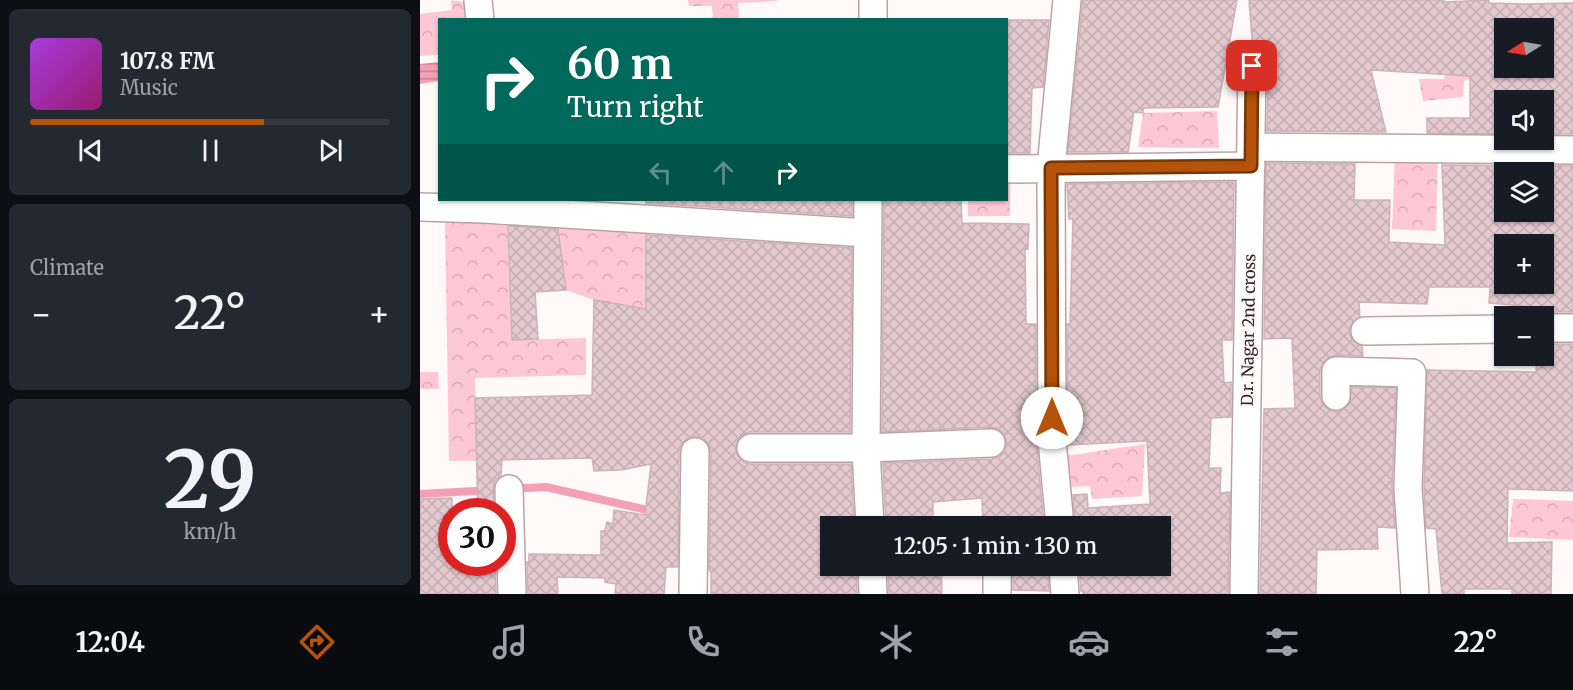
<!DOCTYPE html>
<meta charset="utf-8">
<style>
body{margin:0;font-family:Merriweather,serif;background:#242831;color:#f1f3f6;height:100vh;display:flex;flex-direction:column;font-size:22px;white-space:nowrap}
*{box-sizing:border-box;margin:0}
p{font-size:20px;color:#9ea1a6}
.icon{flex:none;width:33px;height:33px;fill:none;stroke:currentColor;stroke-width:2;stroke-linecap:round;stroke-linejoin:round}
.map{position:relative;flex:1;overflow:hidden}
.panel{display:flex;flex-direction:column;gap:9px;padding:9px;background:#0d0f14;width:420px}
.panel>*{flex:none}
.hud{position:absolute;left:18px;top:18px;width:570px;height:183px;border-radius:0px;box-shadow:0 2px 4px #0004;background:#00695c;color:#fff;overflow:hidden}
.needle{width:39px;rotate:259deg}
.tools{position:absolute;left:1074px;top:18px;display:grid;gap:12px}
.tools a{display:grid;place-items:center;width:60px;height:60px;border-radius:0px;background:#171b24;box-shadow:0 2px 4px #0004;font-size:30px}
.speed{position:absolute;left:18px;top:498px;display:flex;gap:12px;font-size:30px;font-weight:700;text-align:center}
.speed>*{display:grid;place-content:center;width:78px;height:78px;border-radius:50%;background:#171b24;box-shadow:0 2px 4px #0004;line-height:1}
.speed .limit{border:9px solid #d22;background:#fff;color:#111}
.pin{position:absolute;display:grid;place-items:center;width:51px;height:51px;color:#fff;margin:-26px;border-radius:12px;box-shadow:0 3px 9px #0006}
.me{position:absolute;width:66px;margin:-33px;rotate:0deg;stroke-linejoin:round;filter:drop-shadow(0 0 4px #0008)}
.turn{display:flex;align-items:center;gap:21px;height:126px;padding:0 30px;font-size:27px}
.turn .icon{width:78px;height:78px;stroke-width:2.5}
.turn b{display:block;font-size:42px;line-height:51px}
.lanes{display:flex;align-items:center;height:57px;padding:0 30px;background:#0003;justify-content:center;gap:30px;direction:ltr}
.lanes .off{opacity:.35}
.big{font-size:45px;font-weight:600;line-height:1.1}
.panel .tile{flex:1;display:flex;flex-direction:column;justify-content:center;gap:9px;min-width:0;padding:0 21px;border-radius:9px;background:#242831}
.panel .dial{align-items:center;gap:0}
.dial b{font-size:78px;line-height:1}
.song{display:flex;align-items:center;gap:18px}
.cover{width:72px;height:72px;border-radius:9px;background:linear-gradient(135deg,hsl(280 70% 55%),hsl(320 70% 35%))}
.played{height:6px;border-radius:3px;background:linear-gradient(90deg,#b45309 65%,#363941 65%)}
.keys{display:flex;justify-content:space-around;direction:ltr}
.heat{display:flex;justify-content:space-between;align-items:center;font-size:33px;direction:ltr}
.trip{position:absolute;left:400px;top:516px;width:351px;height:60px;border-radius:0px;background:#171b24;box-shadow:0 2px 4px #0004;font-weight:600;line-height:60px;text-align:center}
.menu{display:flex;height:96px;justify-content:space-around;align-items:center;background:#090b0e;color:#9ea1a6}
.menu .icon{width:42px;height:42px}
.menu .selected{color:#b45309}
.menu b{font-size:27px;color:#f1f3f6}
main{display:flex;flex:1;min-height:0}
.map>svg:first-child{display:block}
.forest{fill:url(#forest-crowns)}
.water{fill:url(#water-rules)}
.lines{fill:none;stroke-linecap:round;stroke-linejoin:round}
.stream{stroke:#f59fb7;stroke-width:8}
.building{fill:url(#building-cross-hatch);stroke:#ccb3b9;stroke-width:1.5;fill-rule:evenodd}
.minor-casing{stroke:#bba2a8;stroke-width:30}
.minor{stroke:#fff;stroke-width:27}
.route-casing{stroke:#753606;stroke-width:15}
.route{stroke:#b45309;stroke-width:10}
.labels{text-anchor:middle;stroke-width:6;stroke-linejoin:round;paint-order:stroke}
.street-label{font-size:16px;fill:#2d2326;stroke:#fff9fa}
</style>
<main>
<section class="panel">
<div class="tile">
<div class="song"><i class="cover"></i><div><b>107.8 FM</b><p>Music</p></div></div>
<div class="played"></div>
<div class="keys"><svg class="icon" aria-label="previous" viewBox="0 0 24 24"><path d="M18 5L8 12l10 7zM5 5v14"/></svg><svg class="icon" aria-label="pause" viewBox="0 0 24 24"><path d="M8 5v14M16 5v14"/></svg><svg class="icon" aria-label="next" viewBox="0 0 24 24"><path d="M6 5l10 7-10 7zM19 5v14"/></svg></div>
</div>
<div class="tile"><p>Climate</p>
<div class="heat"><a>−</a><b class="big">22°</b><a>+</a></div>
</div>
<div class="tile dial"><b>29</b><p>km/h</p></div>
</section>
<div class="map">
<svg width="1153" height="594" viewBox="0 0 1153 594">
<defs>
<pattern id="forest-crowns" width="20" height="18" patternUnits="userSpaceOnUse" patternTransform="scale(1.5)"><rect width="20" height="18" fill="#fec7d5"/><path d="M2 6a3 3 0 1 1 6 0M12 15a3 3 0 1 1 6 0" fill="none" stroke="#daabb7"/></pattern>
<pattern id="water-rules" width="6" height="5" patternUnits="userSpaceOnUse" patternTransform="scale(1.5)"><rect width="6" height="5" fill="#f59fb7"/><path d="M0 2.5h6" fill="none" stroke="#c78195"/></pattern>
<pattern id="building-cross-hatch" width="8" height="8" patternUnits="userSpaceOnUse" patternTransform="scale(1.5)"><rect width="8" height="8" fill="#e4cad0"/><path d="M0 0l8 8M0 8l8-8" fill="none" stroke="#c4adb2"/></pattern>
</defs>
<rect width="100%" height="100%" fill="#fff9fa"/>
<path class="forest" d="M 31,0 L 54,4 L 55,19 L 20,20 L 19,55 L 0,56 L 0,14 L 32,10 Z
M 268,0 L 357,0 L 357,1 L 318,3 L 319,19 L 293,20 L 292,6 L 269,6 Z
M 1027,67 L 1057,77 L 1044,81 L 1043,97 L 1003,101 L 999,79 L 1024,79 Z
M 797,111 L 799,148 L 718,147 L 723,113 Z
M 975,154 L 1018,155 L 1016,231 L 972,229 Z
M 587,184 L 590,184 L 590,216 L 548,216 L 548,200 L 586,200 Z
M 25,220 L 88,226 L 92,340 L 166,338 L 166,375 L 55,378 L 57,461 L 29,461 Z
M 138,228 L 226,230 L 226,309 L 174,300 L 146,290 Z
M 0,372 L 18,372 L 19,389 L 0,389 Z
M 725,444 L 722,496 L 672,499 L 670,486 L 646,487 L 646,456 Z
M 1093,499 L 1153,501 L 1153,540 L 1089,537 Z"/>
<path class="water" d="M 19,62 L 19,81 L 0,84 L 0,64 Z"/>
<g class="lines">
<path class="stream" d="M 0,494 L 126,487 L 236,512"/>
</g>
<path class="building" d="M 663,0 L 817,0 L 798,107 L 723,108 L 723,113 L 714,112 L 708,152 L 648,152 Z
M 829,0 L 1024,0 L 1024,2 L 1069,0 L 1069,3 L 1104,4 L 1153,3 L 1153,134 L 1124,134 L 1124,100 L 1084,100 L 1084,134 L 1007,133 L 1007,118 L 1050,118 L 1050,76 L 951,70 L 966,132 L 847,131 L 848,67 L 846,60 L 841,54 L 833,51 ZM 1084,28 L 1124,28 L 1124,68 L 1084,68 Z
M 586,20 L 629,20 L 623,87 L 612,88 L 610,153 L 586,153 Z
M 846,163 L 935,164 L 934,200 L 970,200 L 969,242 L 1025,245 L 1022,165 L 1153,166 L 1153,312 L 1124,312 L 1124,308 L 1069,303 L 1070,287 L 1009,287 L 1007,304 L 939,302 L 940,317 L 932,323 L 929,332 L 932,340 L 942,346 L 943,356 L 916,355 L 908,358 L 903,363 L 900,370 L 900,397 L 902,403 L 908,409 L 917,412 L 924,409 L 929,404 L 932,387 L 976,388 L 972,487 L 975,528 L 957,527 L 958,549 L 897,550 L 896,594 L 840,594 L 844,409 L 875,408 L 872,338 L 844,339 ZM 1084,172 L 1124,172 L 1124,212 L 1084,212 ZM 1084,244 L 1124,244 L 1124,284 L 1084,284 Z
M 814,182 L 812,340 L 802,340 L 804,383 L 811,382 L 811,417 L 791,418 L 789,468 L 801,468 L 800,493 L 810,492 L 808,594 L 663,594 L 663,591 L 661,591 L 659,566 L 741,566 L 741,526 L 655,526 L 653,495 L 667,494 L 668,508 L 730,504 L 727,441 L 648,445 L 647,324 L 650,324 L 653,219 L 649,219 L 647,184 Z
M 226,200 L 432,200 L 432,216 L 226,203 Z
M 464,200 L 541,200 L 542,223 L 609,224 L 608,249 L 605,248 L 606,324 L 616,324 L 616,440 L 624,526 L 563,526 L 562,498 L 513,502 L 513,526 L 466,526 L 463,463 L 572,459 L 580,456 L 585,451 L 587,443 L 584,434 L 578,429 L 570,427 L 462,432 Z
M 88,226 L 138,229 L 146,290 L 115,292 L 118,339 L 92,340 Z
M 226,235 L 432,248 L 430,432 L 330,432 L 324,434 L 318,440 L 315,449 L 318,456 L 324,462 L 330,464 L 431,464 L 434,526 L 411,526 L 411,566 L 436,566 L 437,594 L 291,594 L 291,573 L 289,569 L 291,452 L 288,444 L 283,438 L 276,436 L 267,439 L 261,444 L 259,451 L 258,567 L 246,567 L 244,594 L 195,594 L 196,584 L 185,582 L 185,578 L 137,577 L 138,594 L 108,594 L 107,562 L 109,562 L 109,554 L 181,555 L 181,531 L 185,531 L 187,522 L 193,524 L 194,510 L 225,515 L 231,464 L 201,470 L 174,471 L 172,458 L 82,460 L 81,475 L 75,481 L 73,489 L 74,512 L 58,512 L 55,398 L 172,395 L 174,300 L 226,309 Z
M 1124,344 L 1153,344 L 1153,491 L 1088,489 L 1087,543 L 1132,542 L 1131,594 L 1092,594 L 1092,589 L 1044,589 L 1044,594 L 1022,594 L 1016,529 L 1006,528 L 1004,488 L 1007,370 L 1116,372 L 1117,356 L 1124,356 Z
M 32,498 L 32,562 L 75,562 L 76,594 L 0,594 L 0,499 Z
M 468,566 L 521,566 L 522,594 L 469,594 Z
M 593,566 L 628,566 L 629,591 L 593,590 Z"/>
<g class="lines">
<g class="minor-casing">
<path id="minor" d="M 58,0 L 60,20
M 453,20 L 453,0
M 831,147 L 1153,150
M 586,169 L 831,166
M 448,200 L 446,448 L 450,526
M 0,207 L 64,209 L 448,233
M 1124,328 L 1153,328
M 945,331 L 1084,329
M 916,396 L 916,371 L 992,373 L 988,488 L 995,594
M 331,448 L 446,448 L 571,443
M 89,489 L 92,594
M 640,526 L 632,440 L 631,168 L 647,0
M 452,566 L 453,594
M 643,566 L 645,594
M 273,594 L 275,452
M 577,594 L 577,566
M 824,594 L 832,67"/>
</g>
<use href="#minor" class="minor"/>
</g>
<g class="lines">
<g class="route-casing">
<path id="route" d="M 632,418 L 631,168 L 831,166 L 832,66"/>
</g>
<use href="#route" class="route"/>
</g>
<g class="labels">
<g class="street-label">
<text transform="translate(828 330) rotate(-89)" y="6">D.r. Nagar 2nd cross</text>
</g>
</g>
</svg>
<div class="tools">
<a><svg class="needle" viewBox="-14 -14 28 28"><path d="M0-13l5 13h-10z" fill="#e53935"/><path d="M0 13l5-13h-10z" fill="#9ea1a6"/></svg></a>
<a><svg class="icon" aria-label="sound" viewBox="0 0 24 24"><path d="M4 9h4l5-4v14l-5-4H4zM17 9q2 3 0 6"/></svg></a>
<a><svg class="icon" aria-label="layers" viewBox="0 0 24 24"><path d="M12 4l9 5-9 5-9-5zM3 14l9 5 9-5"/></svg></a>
<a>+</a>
<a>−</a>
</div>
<div class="speed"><div class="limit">30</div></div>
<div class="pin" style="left:832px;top:66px;background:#d93025"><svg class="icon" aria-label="arrive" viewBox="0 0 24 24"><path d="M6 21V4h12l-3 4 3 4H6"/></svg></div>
<svg class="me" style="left:632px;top:418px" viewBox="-20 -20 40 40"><circle r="19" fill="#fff"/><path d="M0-13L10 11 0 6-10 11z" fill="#b45309"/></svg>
<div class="trip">12:05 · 1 min · 130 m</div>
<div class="hud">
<div class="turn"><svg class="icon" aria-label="right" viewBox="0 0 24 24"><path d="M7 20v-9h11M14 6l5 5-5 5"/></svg><div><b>60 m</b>Turn right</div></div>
<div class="lanes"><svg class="icon off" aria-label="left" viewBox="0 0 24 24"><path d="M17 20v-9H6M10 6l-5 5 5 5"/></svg><svg class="icon off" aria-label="ahead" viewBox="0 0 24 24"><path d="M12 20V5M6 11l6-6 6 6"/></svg><svg class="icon" aria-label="right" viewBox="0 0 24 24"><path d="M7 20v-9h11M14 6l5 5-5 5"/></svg></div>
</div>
</div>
</main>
<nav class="menu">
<b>12:04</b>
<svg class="icon selected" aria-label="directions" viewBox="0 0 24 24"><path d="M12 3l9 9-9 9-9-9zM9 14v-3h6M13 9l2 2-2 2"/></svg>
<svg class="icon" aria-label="music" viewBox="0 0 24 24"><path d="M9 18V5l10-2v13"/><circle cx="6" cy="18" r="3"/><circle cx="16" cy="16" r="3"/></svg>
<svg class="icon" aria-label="phone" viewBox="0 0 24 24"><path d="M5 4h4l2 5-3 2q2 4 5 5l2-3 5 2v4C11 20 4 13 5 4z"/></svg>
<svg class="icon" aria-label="climate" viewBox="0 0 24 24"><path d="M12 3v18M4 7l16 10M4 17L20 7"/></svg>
<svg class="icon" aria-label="car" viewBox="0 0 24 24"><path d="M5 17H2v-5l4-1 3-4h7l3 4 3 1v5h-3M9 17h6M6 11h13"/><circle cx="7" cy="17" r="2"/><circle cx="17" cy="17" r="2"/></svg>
<svg class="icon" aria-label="filters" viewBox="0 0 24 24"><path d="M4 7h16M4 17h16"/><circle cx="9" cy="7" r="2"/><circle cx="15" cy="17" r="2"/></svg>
<b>22°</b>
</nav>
